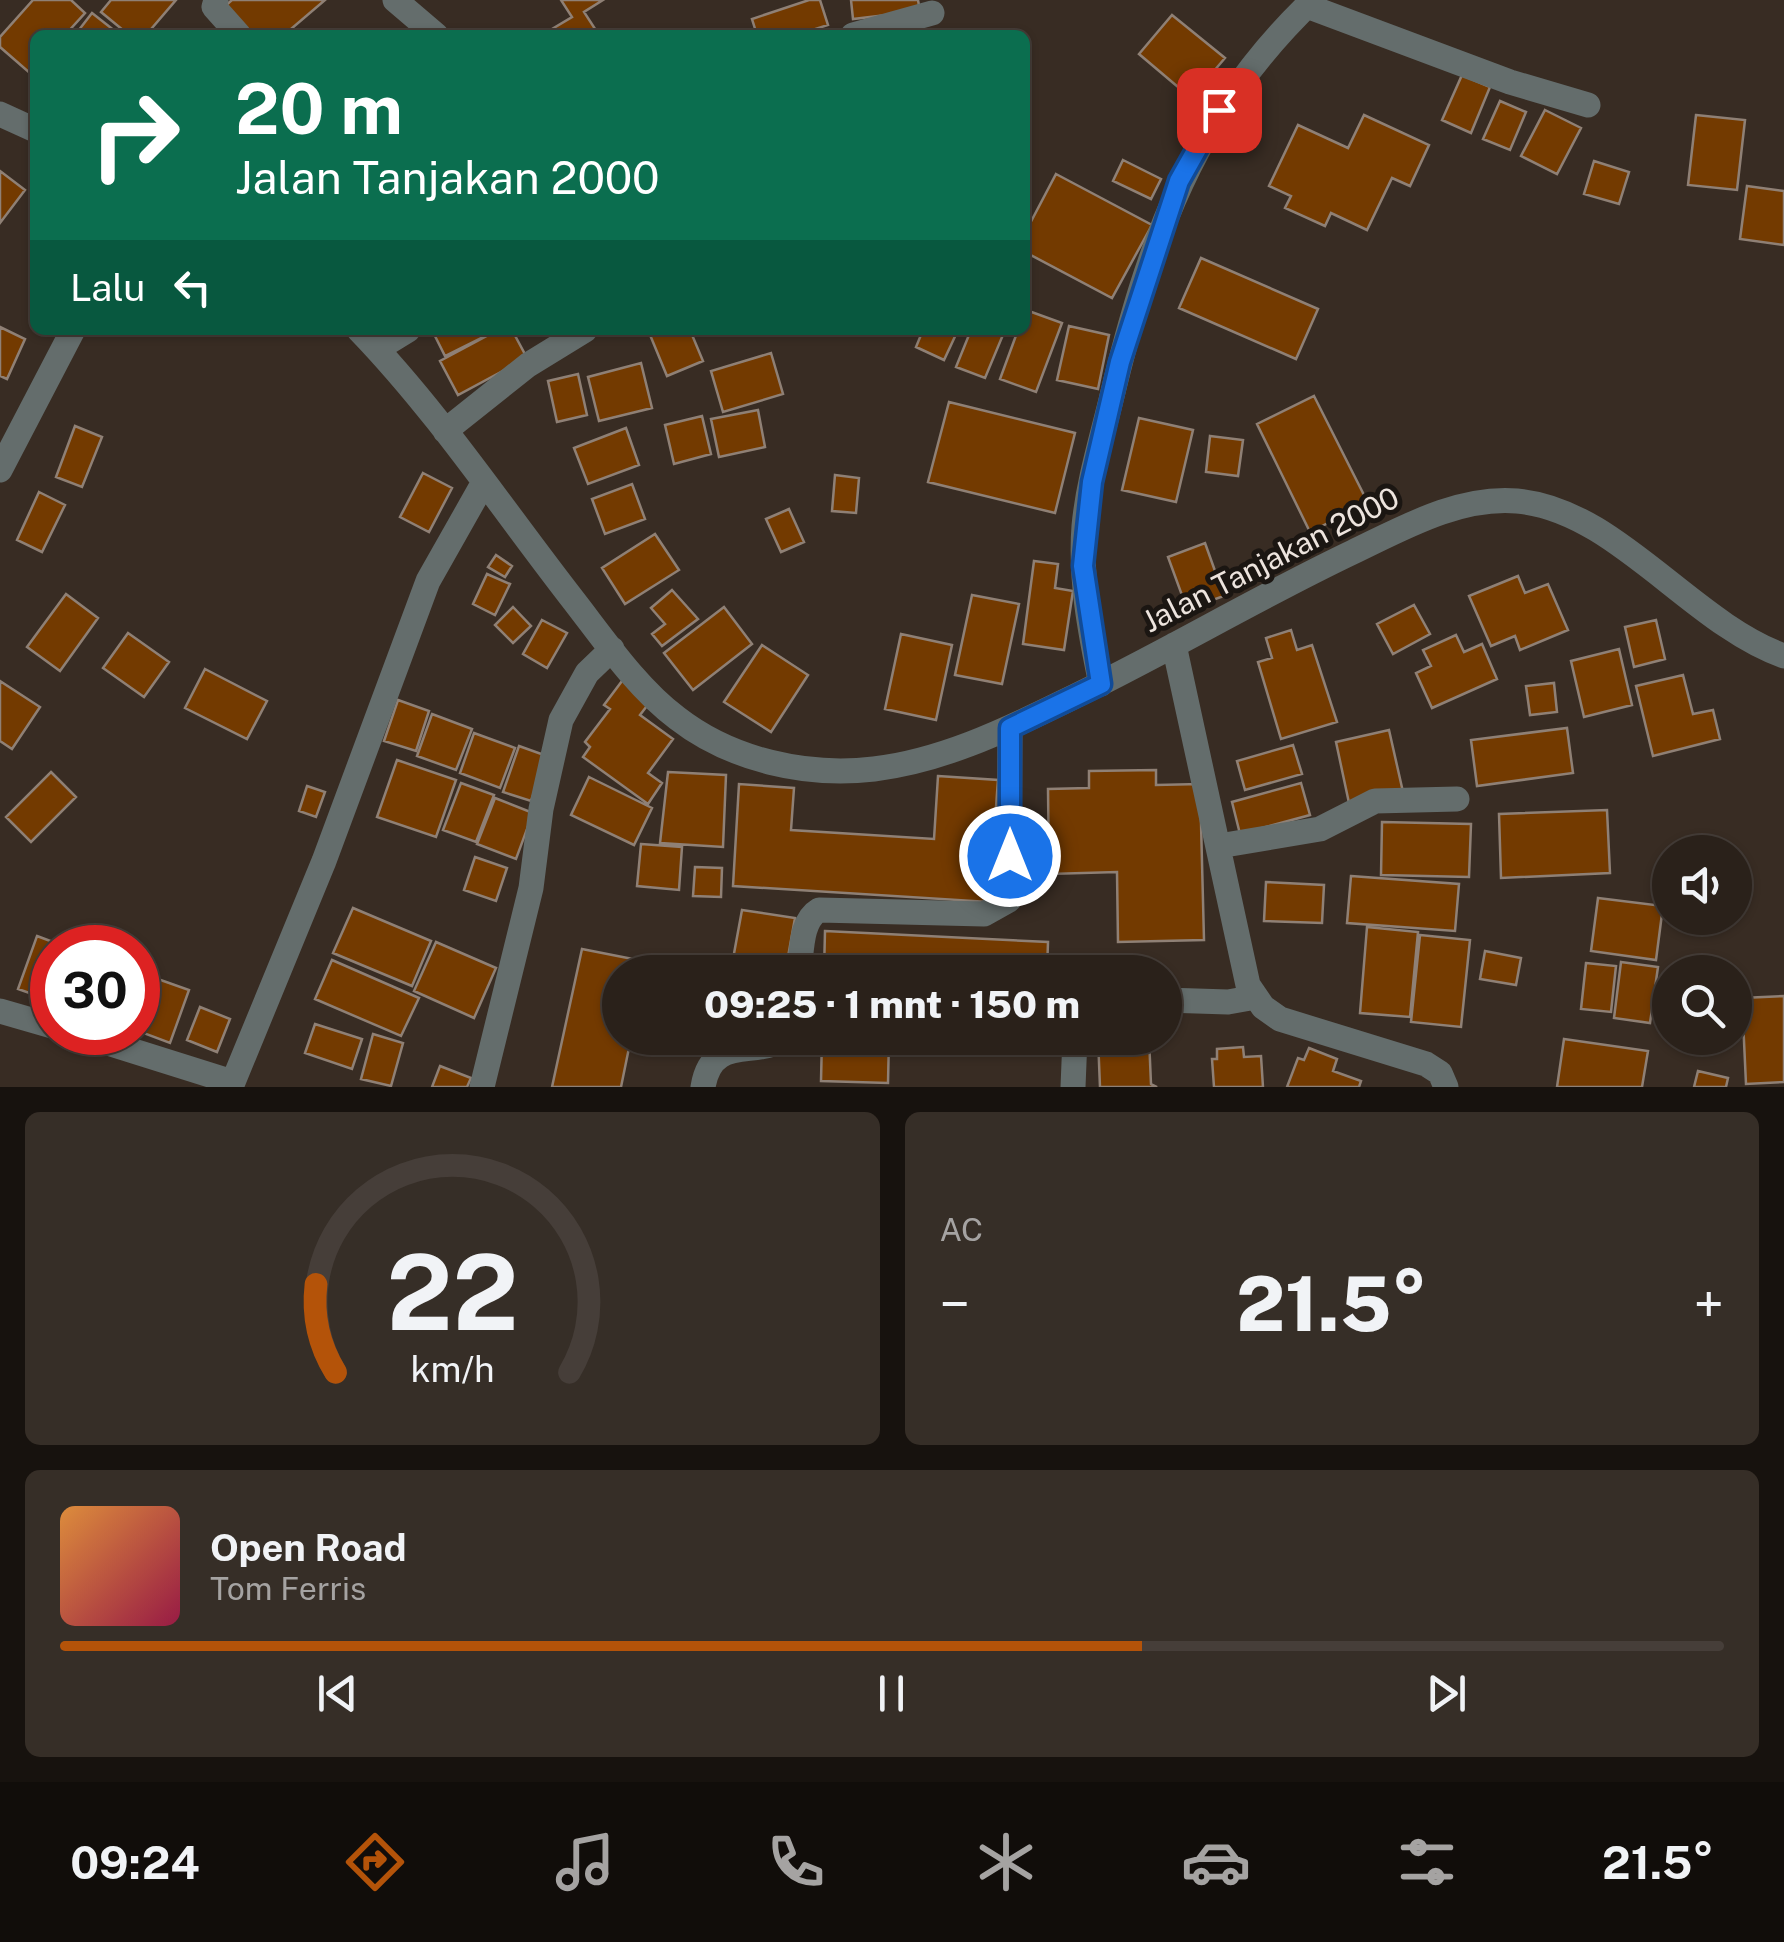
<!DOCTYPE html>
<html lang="id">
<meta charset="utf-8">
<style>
body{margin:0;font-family:"Public Sans",sans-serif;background:#362e27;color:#f1f3f6;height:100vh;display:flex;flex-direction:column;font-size:38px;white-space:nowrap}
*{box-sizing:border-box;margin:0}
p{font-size:32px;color:#a5a3a2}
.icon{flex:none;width:55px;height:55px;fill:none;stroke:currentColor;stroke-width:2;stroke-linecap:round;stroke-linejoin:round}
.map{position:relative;height:1087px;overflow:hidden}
.side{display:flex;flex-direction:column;gap:25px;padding:25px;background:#17120e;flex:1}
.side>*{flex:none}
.guide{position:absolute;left:30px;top:30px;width:1000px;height:305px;border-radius:15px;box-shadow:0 2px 8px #0004,0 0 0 2px #463e39;background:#0b6e4f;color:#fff;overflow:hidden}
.fabs{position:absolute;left:1652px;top:835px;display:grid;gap:20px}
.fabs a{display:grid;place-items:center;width:100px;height:100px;border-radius:50%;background:#2a211a;box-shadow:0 2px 8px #0004,0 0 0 2px #463e39;font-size:50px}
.speed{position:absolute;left:30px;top:925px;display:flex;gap:20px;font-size:50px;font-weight:700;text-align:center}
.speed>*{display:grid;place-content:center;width:130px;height:130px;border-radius:50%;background:#2a211a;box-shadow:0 2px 8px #0004,0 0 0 2px #463e39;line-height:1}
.speed .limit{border:15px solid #d22;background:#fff;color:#111}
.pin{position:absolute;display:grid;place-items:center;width:85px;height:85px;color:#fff;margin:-42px;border-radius:20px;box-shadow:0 5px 15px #0006}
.me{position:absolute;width:110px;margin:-55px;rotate:0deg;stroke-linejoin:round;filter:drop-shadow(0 0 8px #0008)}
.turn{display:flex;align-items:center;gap:35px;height:210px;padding:0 40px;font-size:45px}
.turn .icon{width:130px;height:130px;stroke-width:2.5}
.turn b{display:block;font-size:70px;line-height:85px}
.then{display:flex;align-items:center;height:95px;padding:0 40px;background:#0003;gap:20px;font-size:38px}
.big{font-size:75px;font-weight:800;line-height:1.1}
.side .tile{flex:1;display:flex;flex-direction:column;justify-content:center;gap:15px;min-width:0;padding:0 35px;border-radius:15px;background:#362e27}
.side .dial{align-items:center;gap:0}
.dial svg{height:260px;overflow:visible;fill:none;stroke:#463e39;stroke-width:7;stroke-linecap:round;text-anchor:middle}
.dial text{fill:#f1f3f6;stroke:none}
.song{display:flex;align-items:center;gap:30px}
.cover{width:120px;height:120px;border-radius:15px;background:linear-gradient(135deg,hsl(30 70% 55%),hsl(340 70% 35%))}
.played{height:10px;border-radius:5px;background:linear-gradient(90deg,#b45309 65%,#463e39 65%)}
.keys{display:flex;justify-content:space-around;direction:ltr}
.heat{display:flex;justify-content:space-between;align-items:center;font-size:55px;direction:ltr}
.side .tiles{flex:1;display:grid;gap:25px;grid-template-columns:1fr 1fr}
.tile:last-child{grid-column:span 2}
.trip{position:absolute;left:602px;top:955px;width:580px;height:100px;border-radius:50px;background:#2a211a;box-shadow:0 2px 8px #0004,0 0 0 2px #463e39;font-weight:800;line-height:100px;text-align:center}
.tabs{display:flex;height:160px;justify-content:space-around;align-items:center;background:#110d0a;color:#a5a3a2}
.tabs .icon{width:70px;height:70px}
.tabs .on{color:#b45309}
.tabs b{font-size:45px;color:#f1f3f6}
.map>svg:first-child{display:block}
.building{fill:#733a00;stroke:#8f8075;stroke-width:2.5}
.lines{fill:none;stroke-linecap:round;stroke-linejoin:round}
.minor{stroke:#646d6c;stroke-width:25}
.route-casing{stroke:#114b97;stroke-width:25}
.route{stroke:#1a73e8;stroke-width:18}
.labels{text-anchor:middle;stroke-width:10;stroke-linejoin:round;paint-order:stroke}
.street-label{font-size:30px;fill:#ede4de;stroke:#1b1612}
</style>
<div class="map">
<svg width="1784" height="1087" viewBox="0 0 1784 1087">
<rect width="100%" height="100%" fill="#382c23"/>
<path class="building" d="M 33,0 L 71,0 L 85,13 L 65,35 L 35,35 L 35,69 L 31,74 L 0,47 L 0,37 Z
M 111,0 L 176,0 L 146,35 L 129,35 L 101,12 Z
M 232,0 L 325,0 L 284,35 L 250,35 L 225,6 Z
M 561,0 L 603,0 L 584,12 L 599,35 L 542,35 L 572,17 Z
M 809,0 L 820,0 L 828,25 L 797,35 L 757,35 L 752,19 Z
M 851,0 L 918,0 L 920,11 L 853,19 Z
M 92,13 L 120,35 L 75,35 Z
M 1172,15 L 1225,58 L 1191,98 L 1139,54 Z
M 1462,75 L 1490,87 L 1471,133 L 1442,120 Z
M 1500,101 L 1526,112 L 1510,150 L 1483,139 Z
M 1545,110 L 1581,128 L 1557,174 L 1521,156 Z
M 1364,115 L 1429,145 L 1410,186 L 1392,178 L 1367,230 L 1331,213 L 1325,226 L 1285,208 L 1291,196 L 1269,186 L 1298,125 L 1348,148 Z
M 1696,115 L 1745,120 L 1737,190 L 1688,185 Z
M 1123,160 L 1161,179 L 1151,199 L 1113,181 Z
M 1594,161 L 1629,172 L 1619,204 L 1584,194 Z
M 0,171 L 25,190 L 0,223 Z
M 1056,174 L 1152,225 L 1112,298 L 1025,252 L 1025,233 Z
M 1747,186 L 1784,191 L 1784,245 L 1740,239 Z
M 1201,258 L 1318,309 L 1296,359 L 1179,308 Z
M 1026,310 L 1062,323 L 1036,392 L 1000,379 L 1018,330 L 1025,330 Z
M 1069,326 L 1109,335 L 1098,389 L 1057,380 Z
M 0,327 L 25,339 L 7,379 L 0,376 Z
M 432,330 L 497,330 L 445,356 Z
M 498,330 L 512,330 L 527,358 L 458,395 L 440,361 Z
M 648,330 L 690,330 L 703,361 L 667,376 Z
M 923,330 L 958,330 L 944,360 L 916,347 Z
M 971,330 L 1005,330 L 985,378 L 956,367 Z
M 771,353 L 783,394 L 723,412 L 711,371 Z
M 641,363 L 652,408 L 599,421 L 588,377 Z
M 578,374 L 587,415 L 557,422 L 548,381 Z
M 1314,396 L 1368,503 L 1310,532 L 1257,424 Z
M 949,402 L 1075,433 L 1055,513 L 928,482 Z
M 758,410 L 765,447 L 719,457 L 711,419 Z
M 702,416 L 711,454 L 674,464 L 665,425 Z
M 1139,418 L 1193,430 L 1176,502 L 1122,490 Z
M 75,426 L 102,437 L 82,487 L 56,477 Z
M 626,428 L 639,465 L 588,484 L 574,448 Z
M 1210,436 L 1243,440 L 1238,476 L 1206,472 Z
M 423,473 L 452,488 L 429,532 L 400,517 Z
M 835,475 L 859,478 L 856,513 L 832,511 Z
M 632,484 L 645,519 L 605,534 L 592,499 Z
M 39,492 L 65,505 L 42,552 L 17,540 Z
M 789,509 L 804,542 L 781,552 L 766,519 Z
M 655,534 L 679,570 L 625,604 L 602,568 Z
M 1205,543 L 1224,596 L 1187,609 L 1168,557 Z
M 496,555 L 512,566 L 505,577 L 488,567 Z
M 1034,561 L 1058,564 L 1055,588 L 1073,591 L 1064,650 L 1023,644 Z
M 487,574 L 510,584 L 495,615 L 473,604 Z
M 1518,576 L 1525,593 L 1548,584 L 1568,630 L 1520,650 L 1515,636 L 1491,646 L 1469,596 Z
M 672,590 L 698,619 L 662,646 L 652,634 L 665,624 L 651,608 Z
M 66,594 L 98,618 L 60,671 L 27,647 Z
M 972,595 L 1019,604 L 1002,684 L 955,675 Z
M 1414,605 L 1430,634 L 1393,654 L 1377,624 Z
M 513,607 L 531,626 L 513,643 L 495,625 Z
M 724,607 L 752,644 L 693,690 L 664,653 Z
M 542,620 L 567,633 L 547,668 L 523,654 Z
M 1656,620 L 1665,659 L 1634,667 L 1625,627 Z
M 1291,630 L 1297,650 L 1312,645 L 1337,722 L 1281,739 L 1258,662 L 1272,658 L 1266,638 Z
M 128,633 L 169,662 L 144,697 L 103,668 Z
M 901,634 L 952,645 L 936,720 L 885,709 Z
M 1456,635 L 1464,652 L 1482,644 L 1497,679 L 1432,708 L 1416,673 L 1431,666 L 1423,650 Z
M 762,645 L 808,675 L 771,732 L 724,702 Z
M 1619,649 L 1632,705 L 1584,717 L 1571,661 Z
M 205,669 L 267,701 L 247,739 L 185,708 Z
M 1683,675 L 1693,714 L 1713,710 L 1720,739 L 1653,756 L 1636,686 Z
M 625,677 L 653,698 L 640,715 L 673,739 L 648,773 L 662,783 L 648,804 L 583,757 L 590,747 L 585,742 L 610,709 L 604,705 Z
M 0,681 L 40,707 L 12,749 L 0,741 Z
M 1554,683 L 1557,712 L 1530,715 L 1526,686 Z
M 398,700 L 429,711 L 416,751 L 384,741 Z
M 432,714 L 472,729 L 456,770 L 417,756 Z
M 1567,728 L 1573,773 L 1477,786 L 1471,740 Z
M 1389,730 L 1403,792 L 1349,803 L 1336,742 Z
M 474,733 L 515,748 L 500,788 L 460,773 Z
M 1293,745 L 1302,774 L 1245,790 L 1237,761 Z
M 519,746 L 547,756 L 531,801 L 503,792 Z
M 397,760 L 456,780 L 436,837 L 377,817 Z
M 1156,770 L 1156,785 L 1200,784 L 1204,940 L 1118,942 L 1117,872 L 1049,874 L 1048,789 L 1089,788 L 1089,771 Z
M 51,772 L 76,797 L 31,842 L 6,817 Z
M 668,772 L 726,775 L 723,847 L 660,843 Z
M 938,776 L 998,780 L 989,902 L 733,886 L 739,784 L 794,788 L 791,830 L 934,839 Z
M 589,777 L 652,808 L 634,845 L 571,815 Z
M 461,783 L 494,795 L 476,842 L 443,830 Z
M 1301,783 L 1310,815 L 1240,834 L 1232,802 Z
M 307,786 L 325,792 L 316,817 L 299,811 Z
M 495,798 L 533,813 L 516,859 L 477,844 Z
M 1607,810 L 1610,873 L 1501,878 L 1499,814 Z
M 1382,822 L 1471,824 L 1469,877 L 1381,875 Z
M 641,844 L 682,847 L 679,890 L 637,886 Z
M 475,857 L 507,868 L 496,901 L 464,890 Z
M 695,867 L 722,868 L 721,897 L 693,896 Z
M 1351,876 L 1459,884 L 1455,931 L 1347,923 Z
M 1266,882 L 1324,885 L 1322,923 L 1264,921 Z
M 1598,898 L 1663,906 L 1656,960 L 1591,951 Z
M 353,908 L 431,941 L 412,986 L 333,953 Z
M 742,910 L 795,918 L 786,968 L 733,959 Z
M 1367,927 L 1418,932 L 1410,1017 L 1360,1013 Z
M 825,931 L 1048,942 L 1047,972 L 824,972 Z
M 1420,935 L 1470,940 L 1461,1027 L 1411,1022 Z
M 37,936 L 69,948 L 52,948 L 52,1001 L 18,989 Z
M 436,942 L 496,968 L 474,1018 L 414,991 Z
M 582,949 L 653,963 L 652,969 L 670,972 L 620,972 L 620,1038 L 631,1038 L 621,1087 L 552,1087 Z
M 1485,951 L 1521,958 L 1516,985 L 1480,979 Z
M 673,958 L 714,966 L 743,972 L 670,972 Z
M 332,960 L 419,998 L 401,1036 L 315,999 Z
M 1621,962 L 1658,967 L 1650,1023 L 1614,1018 Z
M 1586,963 L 1616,966 L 1611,1012 L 1581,1009 Z
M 138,972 L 189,990 L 170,1043 L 138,1031 Z
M 1784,996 L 1784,1082 L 1746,1084 L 1742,998 Z
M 200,1007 L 230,1019 L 217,1052 L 187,1040 Z
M 315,1024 L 362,1039 L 352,1069 L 305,1053 Z
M 373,1034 L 403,1043 L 391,1086 L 361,1079 Z
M 822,1038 L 889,1038 L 888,1083 L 821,1081 Z
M 1098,1038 L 1149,1038 L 1151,1084 L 1157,1087 L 1100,1087 Z
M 1564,1039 L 1648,1051 L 1642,1087 L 1557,1087 Z
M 1243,1047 L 1244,1057 L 1261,1056 L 1263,1087 L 1214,1087 L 1212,1059 L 1217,1059 L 1217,1049 Z
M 1309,1048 L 1337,1059 L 1333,1071 L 1361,1081 L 1359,1087 L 1287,1087 L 1298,1058 L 1304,1060 Z
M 440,1066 L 471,1078 L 467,1087 L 432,1087 Z
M 1698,1071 L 1728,1078 L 1726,1087 L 1694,1087 Z"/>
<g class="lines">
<path class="minor" d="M 216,0 L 214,7 L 239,35
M 395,0 L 436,35
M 1307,6 L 1510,82 L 1588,105
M 853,35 L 932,13
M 0,114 L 35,130
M 359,330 C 439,413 503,510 574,601 C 605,641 637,688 677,718 C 731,760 806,777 874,769 C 940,761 1002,732 1061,703 C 1160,656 1254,599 1353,552 C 1403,528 1459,496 1517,501 C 1615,509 1691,623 1784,656
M 377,349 L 408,330
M 445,431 L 528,365 L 585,330
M 0,470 L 73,330
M 1174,645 L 1248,985 L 1263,1007 L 1280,1019 L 1426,1064 L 1440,1073 L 1446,1087
M 1101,684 C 1090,632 1080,579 1084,526 C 1088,483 1101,441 1111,400 C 1149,242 1193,114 1313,0
M 1219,846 L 1320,829 L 1375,801 L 1457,799
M 799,972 C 802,952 800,921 819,910 L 984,914 L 1009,900 L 1010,728
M 1165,1000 L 1228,1002 L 1256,997
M 0,1011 L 52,1026
M 73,1032 L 232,1082
M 231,1087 L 324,861 L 428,581 L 484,482
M 482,1087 L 531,888 L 541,809 L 561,720 L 587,673 L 612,649
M 703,1087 C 712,1033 756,1059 785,1038
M 1073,1087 L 1075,1038"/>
</g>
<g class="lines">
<g class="route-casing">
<path id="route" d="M 1010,856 L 1010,728 L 1101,684 L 1083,566 L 1092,482 L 1120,362 L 1179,181 L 1219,110"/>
</g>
<use href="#route" class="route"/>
</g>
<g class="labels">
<g class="street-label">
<text transform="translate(1271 560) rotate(-27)" y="10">Jalan Tanjakan 2000</text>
</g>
</g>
</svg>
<div class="fabs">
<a><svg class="icon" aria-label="sound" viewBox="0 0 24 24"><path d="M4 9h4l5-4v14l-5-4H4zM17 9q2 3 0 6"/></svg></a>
<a><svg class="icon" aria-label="search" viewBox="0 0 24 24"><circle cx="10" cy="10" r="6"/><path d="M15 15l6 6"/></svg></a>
</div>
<div class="speed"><div class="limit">30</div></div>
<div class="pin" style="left:1219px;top:110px;background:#d93025"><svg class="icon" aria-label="arrive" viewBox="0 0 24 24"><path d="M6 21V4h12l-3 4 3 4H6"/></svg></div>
<svg class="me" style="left:1010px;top:856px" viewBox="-20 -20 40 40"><circle r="17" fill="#1a73e8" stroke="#fff" stroke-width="3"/><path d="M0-11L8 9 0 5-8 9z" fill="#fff"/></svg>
<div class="trip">09:25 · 1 mnt · 150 m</div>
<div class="guide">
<div class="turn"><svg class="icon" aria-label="right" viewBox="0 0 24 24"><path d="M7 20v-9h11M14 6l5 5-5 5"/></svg><div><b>20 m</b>Jalan Tanjakan 2000</div></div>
<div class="then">Lalu<svg class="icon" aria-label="left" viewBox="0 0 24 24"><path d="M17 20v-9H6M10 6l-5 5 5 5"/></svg></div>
</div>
</div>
<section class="side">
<div class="tiles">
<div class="tile dial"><svg viewBox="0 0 100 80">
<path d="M14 69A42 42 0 1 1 86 69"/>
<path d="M14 69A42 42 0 0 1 8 42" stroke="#b45309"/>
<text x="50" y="56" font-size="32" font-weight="700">22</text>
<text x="50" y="72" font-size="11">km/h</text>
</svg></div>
<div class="tile"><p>AC</p>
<div class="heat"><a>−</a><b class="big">21.5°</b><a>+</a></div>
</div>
<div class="tile">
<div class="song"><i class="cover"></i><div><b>Open Road</b><p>Tom Ferris</p></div></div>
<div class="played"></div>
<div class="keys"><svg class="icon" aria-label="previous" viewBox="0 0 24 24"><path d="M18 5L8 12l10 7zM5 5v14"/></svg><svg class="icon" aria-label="pause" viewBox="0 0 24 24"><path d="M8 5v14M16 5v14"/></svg><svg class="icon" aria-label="next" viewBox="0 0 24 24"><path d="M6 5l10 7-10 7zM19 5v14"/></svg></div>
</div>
</div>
</section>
<nav class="tabs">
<b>09:24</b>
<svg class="icon on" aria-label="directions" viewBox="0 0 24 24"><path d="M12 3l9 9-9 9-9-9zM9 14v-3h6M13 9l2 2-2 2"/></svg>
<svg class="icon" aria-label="music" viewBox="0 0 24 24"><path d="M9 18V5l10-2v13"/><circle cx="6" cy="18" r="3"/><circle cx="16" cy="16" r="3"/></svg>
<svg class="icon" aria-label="phone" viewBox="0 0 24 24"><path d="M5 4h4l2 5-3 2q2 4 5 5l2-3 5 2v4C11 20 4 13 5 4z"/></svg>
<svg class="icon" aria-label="climate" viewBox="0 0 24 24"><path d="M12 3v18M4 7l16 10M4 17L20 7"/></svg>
<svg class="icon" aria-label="car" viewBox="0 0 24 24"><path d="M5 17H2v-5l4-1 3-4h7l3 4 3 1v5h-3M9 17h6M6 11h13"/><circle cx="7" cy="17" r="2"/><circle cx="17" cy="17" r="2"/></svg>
<svg class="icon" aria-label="filters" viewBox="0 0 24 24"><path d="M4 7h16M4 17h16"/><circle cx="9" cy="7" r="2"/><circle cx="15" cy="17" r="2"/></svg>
<b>21.5°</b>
</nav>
